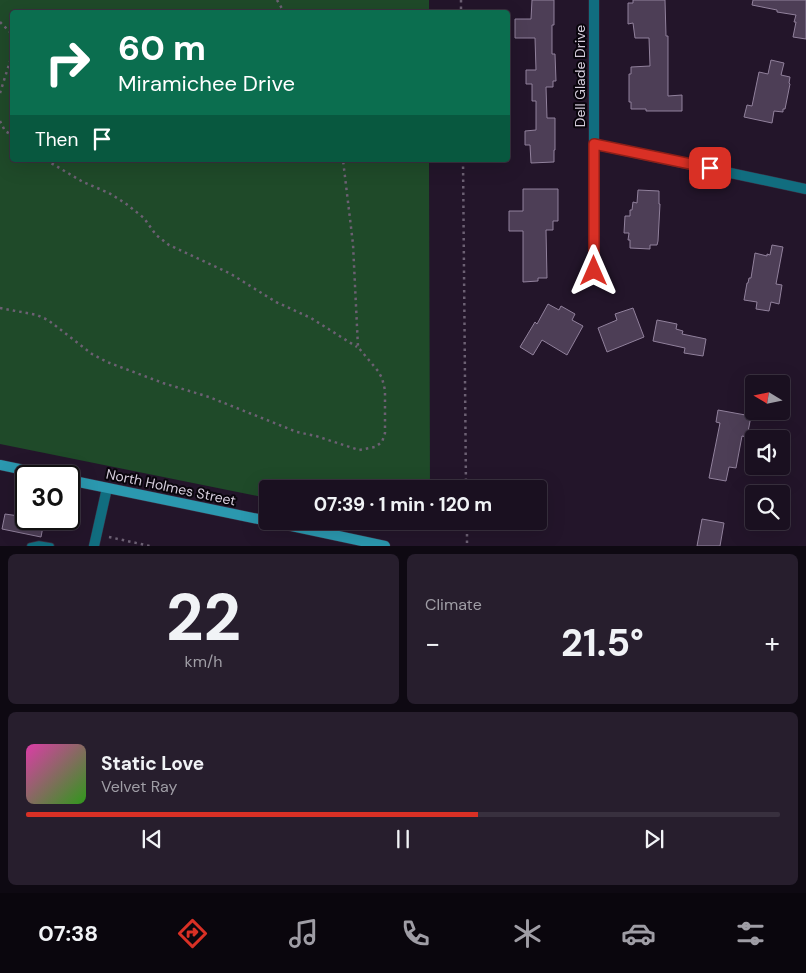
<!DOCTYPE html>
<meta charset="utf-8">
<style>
body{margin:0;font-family:"DM Sans",sans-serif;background:#271e2d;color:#f1f3f6;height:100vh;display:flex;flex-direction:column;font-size:19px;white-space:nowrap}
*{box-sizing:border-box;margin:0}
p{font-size:16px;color:#9f9da5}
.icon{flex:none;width:28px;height:28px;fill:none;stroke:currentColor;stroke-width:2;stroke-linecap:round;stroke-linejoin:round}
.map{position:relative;height:546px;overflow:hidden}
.panel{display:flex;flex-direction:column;gap:8px;padding:8px;background:#0e0912;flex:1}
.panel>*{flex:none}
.top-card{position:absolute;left:10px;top:10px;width:500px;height:152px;border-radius:5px;box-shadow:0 5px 20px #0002,0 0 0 1px #38303e;background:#0b6e4f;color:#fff;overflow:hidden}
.needle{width:32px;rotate:280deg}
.buttons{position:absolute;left:745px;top:375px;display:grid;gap:10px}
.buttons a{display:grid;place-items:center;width:45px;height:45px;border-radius:5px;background:#1a1020;box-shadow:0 5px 20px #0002,0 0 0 1px #38303e;font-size:25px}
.speed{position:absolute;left:15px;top:465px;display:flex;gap:10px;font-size:25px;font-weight:700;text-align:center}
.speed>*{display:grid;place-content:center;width:65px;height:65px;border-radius:50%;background:#1a1020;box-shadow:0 5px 20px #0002,0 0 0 1px #38303e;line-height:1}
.speed .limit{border:2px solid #111;border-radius:8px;background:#fff;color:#111}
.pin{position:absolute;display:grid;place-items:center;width:42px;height:42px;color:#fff;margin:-21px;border-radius:10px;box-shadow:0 2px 8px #0006}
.me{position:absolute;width:55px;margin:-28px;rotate:0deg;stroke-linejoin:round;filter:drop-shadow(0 0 4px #0008)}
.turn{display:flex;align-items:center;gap:18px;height:105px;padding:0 25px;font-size:22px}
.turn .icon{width:65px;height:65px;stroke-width:2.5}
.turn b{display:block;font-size:35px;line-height:42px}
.then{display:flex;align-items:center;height:48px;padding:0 25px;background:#0003;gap:10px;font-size:19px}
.big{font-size:38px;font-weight:700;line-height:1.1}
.panel .tile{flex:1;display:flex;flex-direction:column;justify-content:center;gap:8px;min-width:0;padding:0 18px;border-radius:8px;background:#271e2d}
.panel .dial{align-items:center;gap:0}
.dial b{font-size:65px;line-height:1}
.song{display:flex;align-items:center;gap:15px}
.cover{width:60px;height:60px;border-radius:8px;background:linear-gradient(135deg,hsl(320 70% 55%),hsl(110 70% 35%))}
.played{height:5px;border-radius:2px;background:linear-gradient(90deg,#d93025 60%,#38303e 60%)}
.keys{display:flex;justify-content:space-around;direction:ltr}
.heat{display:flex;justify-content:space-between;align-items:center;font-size:28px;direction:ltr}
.panel .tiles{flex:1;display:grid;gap:8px;grid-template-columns:1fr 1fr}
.tile:last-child{grid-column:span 2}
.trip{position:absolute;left:259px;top:480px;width:288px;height:50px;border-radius:5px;background:#1a1020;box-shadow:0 5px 20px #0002,0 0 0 1px #38303e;font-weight:700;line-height:50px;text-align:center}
.menu{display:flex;height:80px;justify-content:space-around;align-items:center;background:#0a060d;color:#9f9da5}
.menu .icon{width:35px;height:35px}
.menu .current{color:#d93025}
.menu b{font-size:22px;color:#f1f3f6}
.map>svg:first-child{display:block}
.green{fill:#1f4a29}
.building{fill:#4d3e56;stroke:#91819c}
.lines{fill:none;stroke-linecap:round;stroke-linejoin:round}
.service-casing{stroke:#3c2f43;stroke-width:7}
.minor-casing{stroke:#3c2f43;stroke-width:11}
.secondary-casing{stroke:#3c2f43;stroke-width:11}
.path{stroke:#6c6073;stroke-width:2.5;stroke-dasharray:2.5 4;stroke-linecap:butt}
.service{stroke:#116d7f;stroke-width:5.5}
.minor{stroke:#116d7f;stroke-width:10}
.secondary{stroke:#2b98af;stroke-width:10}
.route-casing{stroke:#8d1f18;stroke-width:12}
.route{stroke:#d93025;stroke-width:9}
.labels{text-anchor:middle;stroke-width:4;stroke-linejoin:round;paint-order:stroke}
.street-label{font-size:14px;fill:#d7cedd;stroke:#09050c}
</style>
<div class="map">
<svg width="806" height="546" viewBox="0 0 806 546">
<rect width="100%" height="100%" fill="#23152a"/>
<path class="green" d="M 0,0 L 429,0 L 429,12 L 12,12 L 12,160 L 429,160 L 430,489 L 268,489 L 267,498 L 0,444 Z
M 383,521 L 430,521 L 430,531 Z"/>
<path class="building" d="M 532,0 L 554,0 L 554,25 L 552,25 L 552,54 L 555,54 L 556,81 L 553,81 L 553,87 L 546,87 L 547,118 L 555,118 L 555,150 L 554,150 L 554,162 L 531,163 L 530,145 L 525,145 L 525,131 L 536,130 L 536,101 L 532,101 L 532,84 L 526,84 L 526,70 L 536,70 L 535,38 L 515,38 L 515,19 L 531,19 Z
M 633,0 L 665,0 L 666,36 L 668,36 L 668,96 L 682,95 L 682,111 L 646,111 L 646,109 L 631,109 L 631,102 L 629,102 L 629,74 L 631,74 L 631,67 L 650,66 L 649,38 L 635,38 L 633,23 L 628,24 L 628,3 L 633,3 Z
M 753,0 L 806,0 L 806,39 L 793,37 L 796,22 L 794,22 L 796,15 L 777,12 L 777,10 L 752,5 Z
M 771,60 L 784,63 L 781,75 L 790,77 L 789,83 L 790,84 L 785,109 L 783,109 L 783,112 L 774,111 L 772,123 L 744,117 L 747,105 L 752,106 L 759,72 L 768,74 Z
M 523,189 L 558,189 L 558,221 L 553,221 L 553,230 L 546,230 L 547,278 L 538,278 L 538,281 L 523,282 L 523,231 L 509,231 L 509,211 L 523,211 Z
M 638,190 L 659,191 L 659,204 L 660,204 L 658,241 L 657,245 L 650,245 L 650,249 L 630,248 L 630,240 L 628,240 L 629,233 L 624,233 L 625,216 L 630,216 L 630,210 L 632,210 L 633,202 L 637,203 Z
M 772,245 L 783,247 L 776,284 L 782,285 L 779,304 L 771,302 L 769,311 L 756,309 L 757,302 L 744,300 L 747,283 L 748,283 L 749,278 L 751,278 L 755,253 L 767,256 L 767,254 L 770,255 Z
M 548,304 L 559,310 L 561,306 L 575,314 L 572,320 L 583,326 L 567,355 L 542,340 L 533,355 L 520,347 L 535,322 L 537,324 Z
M 633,308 L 644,337 L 607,352 L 598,328 L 617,320 L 615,314 Z
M 657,320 L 677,324 L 676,329 L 683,331 L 682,334 L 706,339 L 703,356 L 684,353 L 685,348 L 653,341 Z
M 718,410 L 751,416 L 747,437 L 742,436 L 736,468 L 729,467 L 726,481 L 709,478 L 720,423 L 716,422 Z
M 5,514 L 26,517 L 26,519 L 44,521 L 41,537 L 2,529 Z
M 702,519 L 724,523 L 720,546 L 697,546 Z"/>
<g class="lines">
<g class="service-casing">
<path id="service" d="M 30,546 L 39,544 L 51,546"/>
</g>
<g class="minor-casing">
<path id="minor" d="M 594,0 L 594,271
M 594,144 L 806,189
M 94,546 L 107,488"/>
</g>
<g class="secondary-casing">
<path id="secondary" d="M 0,465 L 53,476
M 69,480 L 268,521
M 268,521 L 385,546"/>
</g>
<path class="path" d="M 277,0 L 284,12
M 461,0 L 461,12
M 0,22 L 10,32 L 12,39
M 0,93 L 12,55
M 0,121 L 5,131 L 12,135
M 46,160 L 83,182 L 109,193 L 125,203 L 144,218 L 156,235 L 169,245 L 231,274 L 276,302 L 311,318 L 357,347
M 463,160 L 466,489
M 0,308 L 37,315 L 48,320 L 92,354 L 107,362 L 163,383 L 209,397 L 297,432 L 316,436 L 359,450 L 375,447 L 382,442 L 385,433 L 385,390 L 382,378 L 378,371 L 358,347 L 353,244 L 343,160
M 467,521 L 467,546
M 109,537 L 150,546"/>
<use href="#service" class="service"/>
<use href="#minor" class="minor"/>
<use href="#secondary" class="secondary"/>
</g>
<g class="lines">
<g class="route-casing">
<path id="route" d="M 594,271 L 594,144 L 710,168"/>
</g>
<use href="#route" class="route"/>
</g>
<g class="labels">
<g class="street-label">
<text transform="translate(580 76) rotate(-90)" y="5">Dell Glade Drive</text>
<text transform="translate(171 487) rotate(12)" y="5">North Holmes Street</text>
</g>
</g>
</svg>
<div class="buttons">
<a><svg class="needle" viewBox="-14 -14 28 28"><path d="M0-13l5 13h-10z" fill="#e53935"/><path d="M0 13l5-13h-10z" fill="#9f9da5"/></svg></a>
<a><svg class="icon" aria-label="sound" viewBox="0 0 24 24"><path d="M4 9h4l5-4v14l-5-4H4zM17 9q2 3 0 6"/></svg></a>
<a><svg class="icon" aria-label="search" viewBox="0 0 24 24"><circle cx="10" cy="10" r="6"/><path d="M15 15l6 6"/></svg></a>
</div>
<div class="speed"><div class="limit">30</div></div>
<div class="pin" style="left:710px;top:168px;background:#d93025"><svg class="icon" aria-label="arrive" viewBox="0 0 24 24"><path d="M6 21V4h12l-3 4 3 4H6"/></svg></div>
<svg class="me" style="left:594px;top:271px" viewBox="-20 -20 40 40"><path d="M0-17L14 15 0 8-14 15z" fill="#d93025" stroke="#fff" stroke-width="4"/></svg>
<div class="trip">07:39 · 1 min · 120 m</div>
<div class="top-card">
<div class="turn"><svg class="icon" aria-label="right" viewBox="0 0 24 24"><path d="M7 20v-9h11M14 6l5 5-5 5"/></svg><div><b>60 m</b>Miramichee Drive</div></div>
<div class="then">Then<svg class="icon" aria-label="arrive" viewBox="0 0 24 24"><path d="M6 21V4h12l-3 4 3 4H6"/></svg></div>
</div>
</div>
<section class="panel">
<div class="tiles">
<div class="tile dial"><b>22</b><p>km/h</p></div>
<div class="tile"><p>Climate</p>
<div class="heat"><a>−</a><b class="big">21.5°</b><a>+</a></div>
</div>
<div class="tile">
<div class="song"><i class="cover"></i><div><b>Static Love</b><p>Velvet Ray</p></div></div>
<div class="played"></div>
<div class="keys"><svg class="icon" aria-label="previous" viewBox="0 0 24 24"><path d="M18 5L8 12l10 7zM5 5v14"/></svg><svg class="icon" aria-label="pause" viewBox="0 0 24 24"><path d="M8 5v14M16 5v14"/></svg><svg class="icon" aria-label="next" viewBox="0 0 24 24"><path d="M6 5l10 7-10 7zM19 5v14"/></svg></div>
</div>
</div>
</section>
<nav class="menu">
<b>07:38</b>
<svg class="icon current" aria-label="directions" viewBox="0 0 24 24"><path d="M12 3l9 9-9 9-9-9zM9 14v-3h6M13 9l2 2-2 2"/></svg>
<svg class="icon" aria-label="music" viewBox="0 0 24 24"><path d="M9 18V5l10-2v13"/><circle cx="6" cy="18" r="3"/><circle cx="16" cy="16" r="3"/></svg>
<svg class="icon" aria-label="phone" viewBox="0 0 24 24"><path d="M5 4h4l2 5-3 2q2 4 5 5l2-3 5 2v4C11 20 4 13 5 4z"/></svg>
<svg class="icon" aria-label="climate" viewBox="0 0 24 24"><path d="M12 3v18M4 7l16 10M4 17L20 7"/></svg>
<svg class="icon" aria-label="car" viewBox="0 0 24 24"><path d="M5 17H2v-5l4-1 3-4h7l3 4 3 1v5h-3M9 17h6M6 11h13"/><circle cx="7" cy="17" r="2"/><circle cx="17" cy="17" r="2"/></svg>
<svg class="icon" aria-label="filters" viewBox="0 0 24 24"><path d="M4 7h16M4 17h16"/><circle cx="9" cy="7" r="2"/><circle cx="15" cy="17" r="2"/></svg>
</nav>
